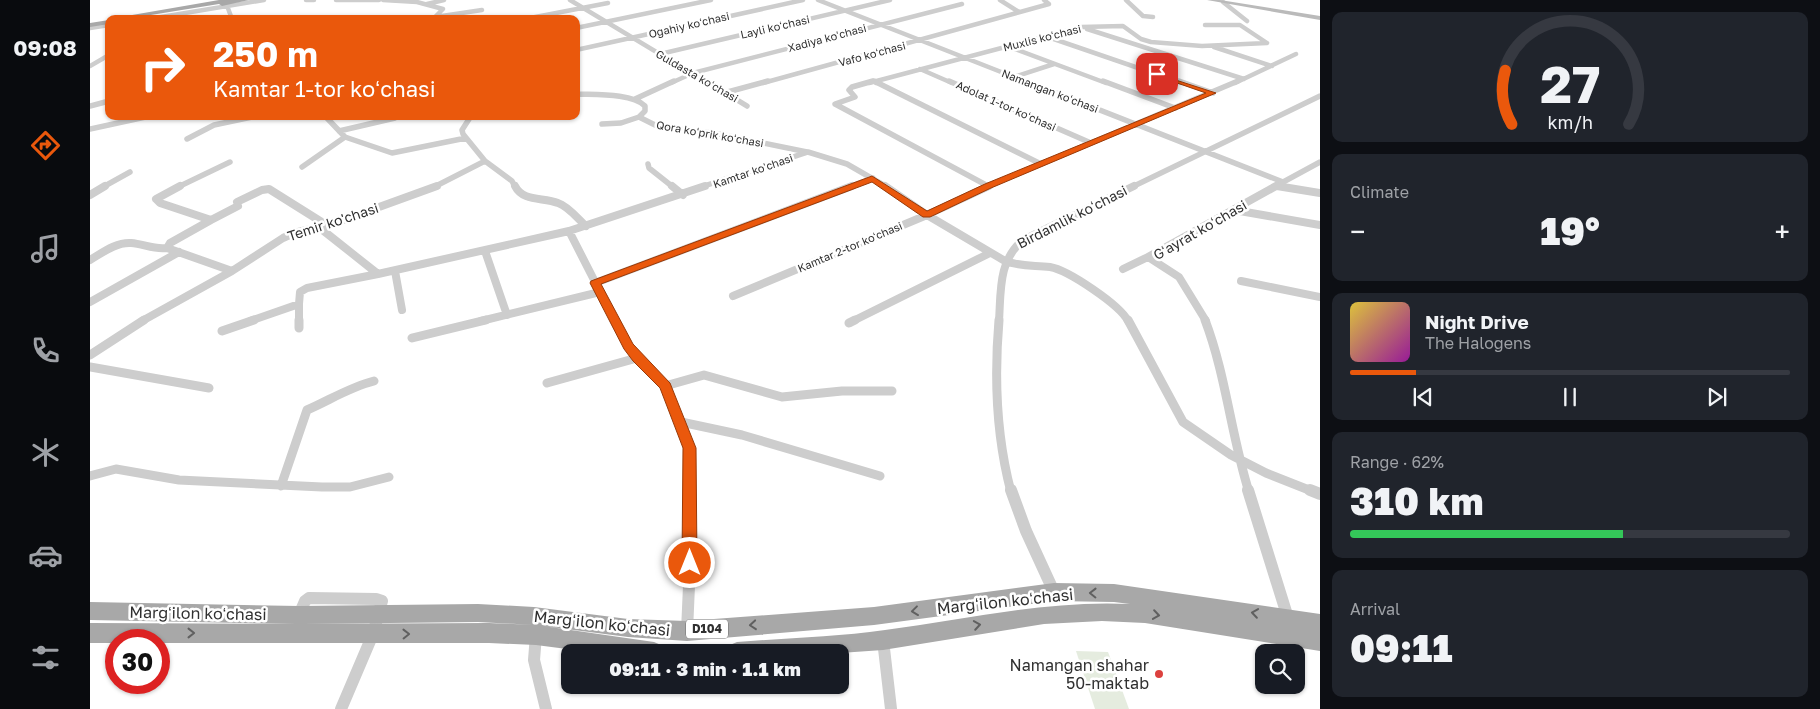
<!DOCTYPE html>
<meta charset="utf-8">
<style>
body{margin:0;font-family:"Golos Text",sans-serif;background:#20242c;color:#f1f3f6;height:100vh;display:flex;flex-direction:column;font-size:19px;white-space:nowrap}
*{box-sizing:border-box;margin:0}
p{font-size:16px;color:#9ea1a6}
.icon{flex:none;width:28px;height:28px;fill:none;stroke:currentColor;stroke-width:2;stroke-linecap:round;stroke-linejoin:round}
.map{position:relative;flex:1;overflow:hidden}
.side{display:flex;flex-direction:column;gap:12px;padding:12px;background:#0d0f14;width:500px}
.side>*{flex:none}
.guide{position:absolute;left:15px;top:15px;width:475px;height:105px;border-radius:10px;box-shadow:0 1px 4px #0004;background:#ea580c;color:#fff;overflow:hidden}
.buttons{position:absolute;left:1165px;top:644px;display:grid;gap:10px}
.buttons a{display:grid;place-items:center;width:50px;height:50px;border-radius:10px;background:#171b24;box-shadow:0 1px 4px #0004;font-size:25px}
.speed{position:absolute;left:15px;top:629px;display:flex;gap:10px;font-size:25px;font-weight:700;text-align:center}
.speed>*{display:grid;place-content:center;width:65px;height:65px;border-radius:50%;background:#171b24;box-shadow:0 1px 4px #0004;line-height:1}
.speed .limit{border:8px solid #d22;background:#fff;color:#111}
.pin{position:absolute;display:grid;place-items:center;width:42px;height:42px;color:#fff;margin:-21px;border-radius:10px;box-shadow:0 2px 8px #0006}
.me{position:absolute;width:55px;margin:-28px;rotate:0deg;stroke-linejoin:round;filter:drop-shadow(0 0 4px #0008)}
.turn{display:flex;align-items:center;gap:18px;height:105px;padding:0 25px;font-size:22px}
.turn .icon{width:65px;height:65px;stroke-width:2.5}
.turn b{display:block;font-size:35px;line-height:42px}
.big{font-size:38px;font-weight:800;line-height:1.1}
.side .widget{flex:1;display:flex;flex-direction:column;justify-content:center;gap:8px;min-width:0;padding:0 18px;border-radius:10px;background:#20242c}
.side .dial{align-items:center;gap:0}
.dial svg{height:130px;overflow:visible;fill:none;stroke:#363941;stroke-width:7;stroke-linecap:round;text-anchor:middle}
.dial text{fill:#f1f3f6;stroke:none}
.song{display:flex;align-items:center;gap:15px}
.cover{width:60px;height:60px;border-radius:8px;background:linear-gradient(135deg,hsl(50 70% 55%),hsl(300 70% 35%))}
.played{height:5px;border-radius:2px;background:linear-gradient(90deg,#ea580c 15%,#363941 15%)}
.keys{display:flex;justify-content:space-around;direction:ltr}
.heat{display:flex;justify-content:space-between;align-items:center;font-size:28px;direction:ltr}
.charge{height:8px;border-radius:4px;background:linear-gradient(90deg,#34c759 62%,#363941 0)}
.trip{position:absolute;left:471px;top:644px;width:288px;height:50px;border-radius:10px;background:#171b24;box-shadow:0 1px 4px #0004;font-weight:800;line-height:50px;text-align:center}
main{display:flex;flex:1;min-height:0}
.tabs{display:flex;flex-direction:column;width:90px;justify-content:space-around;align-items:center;background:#090b0e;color:#9ea1a6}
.tabs .icon{width:35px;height:35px}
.tabs .selected{color:#ea580c}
.tabs b{font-size:22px;color:#f1f3f6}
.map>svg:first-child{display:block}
.green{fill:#e5ecdf}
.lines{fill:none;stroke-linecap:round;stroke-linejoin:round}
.street-far4{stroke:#cdcdcd;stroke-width:4.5}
.street-far3{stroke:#cdcdcd;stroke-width:5.5}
.street-far2{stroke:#cdcdcd;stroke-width:8}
.street-far1{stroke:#cdcdcd;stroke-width:9}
.street{stroke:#cdcdcd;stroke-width:12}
.secondary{fill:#bababa;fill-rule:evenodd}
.primary{fill:#a8a8a8;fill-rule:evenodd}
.oneway{stroke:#606060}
.route{fill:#ea580c;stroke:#983908}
.poi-dot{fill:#dc413e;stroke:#fff;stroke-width:2}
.labels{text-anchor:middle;stroke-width:5;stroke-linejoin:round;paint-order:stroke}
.far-street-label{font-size:11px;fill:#303030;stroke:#fff}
.shield{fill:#fff;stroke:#6e6e6e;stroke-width:1}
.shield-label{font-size:12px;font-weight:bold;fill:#303030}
.street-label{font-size:14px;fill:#303030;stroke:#fff}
.near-street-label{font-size:16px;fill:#303030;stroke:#fff}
.near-poi-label{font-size:16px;fill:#303030;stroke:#fff;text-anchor:end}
</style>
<main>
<nav class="tabs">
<b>09:08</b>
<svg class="icon selected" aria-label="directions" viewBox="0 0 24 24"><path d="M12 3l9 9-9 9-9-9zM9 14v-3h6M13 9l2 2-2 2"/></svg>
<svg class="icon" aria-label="music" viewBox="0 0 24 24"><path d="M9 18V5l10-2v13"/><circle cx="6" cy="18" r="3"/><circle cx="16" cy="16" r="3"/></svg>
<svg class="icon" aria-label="phone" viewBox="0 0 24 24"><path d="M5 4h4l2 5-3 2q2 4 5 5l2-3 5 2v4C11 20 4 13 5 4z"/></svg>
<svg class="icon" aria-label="climate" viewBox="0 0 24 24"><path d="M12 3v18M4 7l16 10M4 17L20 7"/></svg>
<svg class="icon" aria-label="car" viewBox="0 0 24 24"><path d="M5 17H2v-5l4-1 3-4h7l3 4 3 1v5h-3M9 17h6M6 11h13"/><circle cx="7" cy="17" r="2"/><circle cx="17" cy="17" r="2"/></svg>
<svg class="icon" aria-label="filters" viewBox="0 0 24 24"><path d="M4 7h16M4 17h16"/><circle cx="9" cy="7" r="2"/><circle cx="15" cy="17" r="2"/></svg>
</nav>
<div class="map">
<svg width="1230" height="709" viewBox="0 0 1230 709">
<rect width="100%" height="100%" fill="#fff"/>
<path class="green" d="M 986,651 L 1018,652 L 1039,709 L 1005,709 Z"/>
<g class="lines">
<path class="street-far4" d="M 216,0 L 224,0
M 246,0 L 289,0
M 293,0 L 327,2 L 353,9 L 345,17 L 392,10
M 480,0 L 618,83
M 728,0 L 939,83
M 910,0 L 929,12
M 1036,0 L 1053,16 L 1063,17
M 1133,2 L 1157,21
M 136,3 L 142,19
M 337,4 L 354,0
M 47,17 L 48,19
M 59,19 L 174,0
M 435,19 L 518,3
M 1115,25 L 1150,25 L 1177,43
M 0,28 L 19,25
M 486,28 L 621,0
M 997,29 L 1154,79
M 955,36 L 1092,83
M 917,46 L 1016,83
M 1124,47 L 1182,66
M 486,50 L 713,0
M 570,54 L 800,0
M 0,66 L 19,55
M 830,69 L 862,83
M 924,77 L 964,64
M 783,81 L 786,83
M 581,83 L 603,73 L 872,4
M 673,83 L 959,4 L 954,0
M 779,83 L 991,27 L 1033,26 L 1051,39 L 1061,42 L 1112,46 L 1177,43
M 1145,83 L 1206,54"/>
<path class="street-far3" d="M 616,81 L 657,106
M 783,81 L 762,87 L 759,90 L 765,97 L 745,104 L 898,186
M 784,81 L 951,164
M 859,81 L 1001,143
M 936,81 L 1193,182
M 1013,81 L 1085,108
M 1089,81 L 1123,93
M 634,93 L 678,81
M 486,94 C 504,95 542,93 555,106 L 555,111 L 549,117 L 569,127 L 624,133 L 717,152
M 545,99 L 584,81
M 0,106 L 19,101
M 512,124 L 531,123 L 549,117
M 0,129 L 60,116
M 249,131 L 305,118
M 255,137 L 302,153 L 376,138
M 97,139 L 124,125 L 167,116
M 395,161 L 422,181 L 425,187
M 558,164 L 559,168 L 583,187
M 212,167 L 255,137 L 235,116
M 1186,186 L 1194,187
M 13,187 L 40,172
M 88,187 L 140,162
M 344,187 L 395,161 L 373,134 L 372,130 L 381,116
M 611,187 L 718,152 L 757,164 L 797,187
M 758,187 L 783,178
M 896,187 L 1148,81
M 1042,187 L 1230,96
M 1184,187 L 1230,162"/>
<path class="street-far2" d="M 90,186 L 66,199 L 70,203 L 121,220 L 80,243 L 77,248 L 142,271
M 425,186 C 433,202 453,197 468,203 C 478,206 488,219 496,226
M 582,186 L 593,195
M 795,186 L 837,215 L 915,261 C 932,267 944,265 960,267 C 978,270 1030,305 1038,321
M 1187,186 L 1230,193
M 0,195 L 15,186
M 147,202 L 172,190 L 179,189 L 238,226
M 1144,210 L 1230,225
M 121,220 L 148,206
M 230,228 L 288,274 L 479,231 L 615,186
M 479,231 L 525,321
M 395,251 L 417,315
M 0,260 C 12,253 26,242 41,243 C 54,244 64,250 77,248
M 1033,269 L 1058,257
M 305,271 L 312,310
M 1151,281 L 1230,297
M 505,283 L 762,186
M 643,296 L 837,215 L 899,186
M 0,302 L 89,252
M 209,304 L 209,321
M 52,321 L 142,271 L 193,238 L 204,233 L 245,223 L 347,186
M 160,321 L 209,304 L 210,292 L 217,288 L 288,274
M 391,321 L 510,292
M 763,321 L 900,253
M 909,321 C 911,291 908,261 933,240 L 1044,186
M 1116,321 L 1089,277 L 1058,257 L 1186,186"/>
<path class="street-far1" d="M 209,320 L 209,328
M 525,320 L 538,346 L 547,358 L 575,386 L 600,448 L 600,492
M 909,320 C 904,378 906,435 921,492
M 1038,320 L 1093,422 L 1141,455 L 1176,473 L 1224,492
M 1115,320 C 1136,375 1141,435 1159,492
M 759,323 L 765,320
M 132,331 L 164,320
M 322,338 L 396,320
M 0,355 L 54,320
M 0,367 L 119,388
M 457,383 L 547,358
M 575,386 L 614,375 L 692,397 L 752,391 L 802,391
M 591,422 L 652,435 L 790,476
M 0,476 L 26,469 L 89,480 L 232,487 L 260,487 L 299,477
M 191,486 L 217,410 C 240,400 260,387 284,381"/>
<path class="street" d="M 921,490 L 936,531 L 964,592
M 1158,490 L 1198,618
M 1220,490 L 1230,494
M 209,615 L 215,601 L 219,598 L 286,599 L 292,601 L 283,634 L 251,709
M 597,631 L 600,563 L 600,490
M 446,635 L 444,660 L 456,709
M 793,640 L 801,709"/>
<path class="secondary" d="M 1117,0 L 1130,0 L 1230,16 L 1230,20 Z"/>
<path class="primary" d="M 129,0 L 159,0 L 132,6 L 129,4 L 36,19 L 19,19 Z
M 19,20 L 19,24 L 0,27 L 0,23 Z
M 964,583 L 1024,584 L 1230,614 L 1230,651 L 1055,623 L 1012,621 L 954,624 L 793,650 L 750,653 L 637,652 L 640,645 L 647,642 C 696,638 746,637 795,630 C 877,619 957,600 1040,604 L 1024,602 L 964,601 L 784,625 L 597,641 L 538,637 L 453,626 L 564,642 L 571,645 L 574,652 L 500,652 L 446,645 L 399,643 L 69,643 L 69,640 L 26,640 L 26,643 L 0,643 L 0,623 L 207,624 L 0,620 L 0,602 L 209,606 L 388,604 L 444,607 L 538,619 L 597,621 L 784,607 ZM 388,622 L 445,625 L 399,623 L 211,624 Z"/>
</g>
<defs><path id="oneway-chevron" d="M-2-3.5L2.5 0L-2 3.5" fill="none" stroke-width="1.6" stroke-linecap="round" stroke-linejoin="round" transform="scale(1.25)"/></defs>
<g class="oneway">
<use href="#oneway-chevron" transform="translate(1003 593) rotate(-179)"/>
<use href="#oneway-chevron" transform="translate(825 611) rotate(173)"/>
<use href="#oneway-chevron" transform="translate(1165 613) rotate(-172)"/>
<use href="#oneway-chevron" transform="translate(1066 615) rotate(8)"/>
<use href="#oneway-chevron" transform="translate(663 625) rotate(175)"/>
<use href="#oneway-chevron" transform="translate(887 625) rotate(-9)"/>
<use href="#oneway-chevron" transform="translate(101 633)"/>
<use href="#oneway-chevron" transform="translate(316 634) rotate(-1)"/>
</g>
<path class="route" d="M 1064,73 L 1126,93 L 901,188 L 840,217 L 833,217 L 782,182 L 511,284 L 543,344 L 580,383 L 606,448 L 607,563 L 605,568 L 600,570 L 594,568 L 592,563 L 593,448 L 570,388 L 543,361 L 534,349 L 500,283 L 501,281 L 782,176 L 837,211 L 895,184 L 1116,93 L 1064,75 Z"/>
<circle class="poi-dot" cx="1069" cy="674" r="5"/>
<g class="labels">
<g class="far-street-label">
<text transform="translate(599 25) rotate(-13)" y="4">Ogahiy koʻchasi</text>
<text transform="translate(685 27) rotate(-13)" y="4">Layli koʻchasi</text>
<text transform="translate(737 38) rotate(-15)" y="4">Xadiya koʻchasi</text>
<text transform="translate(952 38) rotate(-14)" y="4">Muxlis koʻchasi</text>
<text transform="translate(782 54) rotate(-15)" y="4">Vafo koʻchasi</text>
<text transform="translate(607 76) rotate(30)" y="4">Guldasta koʻchasi</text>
<text transform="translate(960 91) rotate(21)" y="4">Namangan koʻchasi</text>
<text transform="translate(916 106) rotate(24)" y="4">Adolat 1-tor koʻchasi</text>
<text transform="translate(620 134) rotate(10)" y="4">Qora koʻprik koʻchasi</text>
<text transform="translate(663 171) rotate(-19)" y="4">Kamtar koʻchasi</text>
<text transform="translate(760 247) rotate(-23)" y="4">Kamtar 2-tor koʻchasi</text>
</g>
<rect class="shield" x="596" y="619.5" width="42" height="19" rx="4"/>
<g class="shield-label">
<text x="617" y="633">D104</text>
</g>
<g class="street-label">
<text transform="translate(982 217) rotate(-27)" y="5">Birdamlik koʻchasi</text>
<text transform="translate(243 222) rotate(-18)" y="5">Temir ko'chasi</text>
<text transform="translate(1110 230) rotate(-30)" y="5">Gʻayrat koʻchasi</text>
</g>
<g class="near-street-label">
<text transform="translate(915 601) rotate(-6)" y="6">Margʻilon koʻchasi</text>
<text transform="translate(108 613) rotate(1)" y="6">Margʻilon koʻchasi</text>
<text transform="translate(512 623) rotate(6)" y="6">Margʻilon koʻchasi</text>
</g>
<g class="near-poi-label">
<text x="1059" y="671">Namangan shahar<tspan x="1059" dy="18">50-maktab</tspan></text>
</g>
</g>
</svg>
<div class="buttons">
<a><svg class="icon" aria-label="search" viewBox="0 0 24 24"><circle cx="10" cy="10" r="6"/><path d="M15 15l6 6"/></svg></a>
</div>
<div class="speed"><div class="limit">30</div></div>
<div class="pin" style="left:1067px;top:74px;background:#d93025"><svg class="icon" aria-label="arrive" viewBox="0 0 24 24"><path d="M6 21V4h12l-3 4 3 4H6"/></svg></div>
<svg class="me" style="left:600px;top:563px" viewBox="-20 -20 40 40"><circle r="17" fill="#ea580c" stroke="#fff" stroke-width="3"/><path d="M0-11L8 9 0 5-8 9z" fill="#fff"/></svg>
<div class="trip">09:11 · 3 min · 1.1 km</div>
<div class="guide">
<div class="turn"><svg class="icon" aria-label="right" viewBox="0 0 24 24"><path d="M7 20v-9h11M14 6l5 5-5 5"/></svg><div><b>250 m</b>Kamtar 1-tor koʻchasi</div></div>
</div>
</div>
<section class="side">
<div class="widget dial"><svg viewBox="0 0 100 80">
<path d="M14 69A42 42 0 1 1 86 69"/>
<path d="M14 69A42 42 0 0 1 10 36" stroke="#ea580c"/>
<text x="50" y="56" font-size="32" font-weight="700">27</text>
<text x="50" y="72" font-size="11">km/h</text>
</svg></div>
<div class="widget"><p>Climate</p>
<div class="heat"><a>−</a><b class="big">19°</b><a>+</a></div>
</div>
<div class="widget">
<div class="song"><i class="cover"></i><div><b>Night Drive</b><p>The Halogens</p></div></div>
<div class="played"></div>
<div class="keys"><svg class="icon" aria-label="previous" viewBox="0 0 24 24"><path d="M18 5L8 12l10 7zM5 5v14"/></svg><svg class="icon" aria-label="pause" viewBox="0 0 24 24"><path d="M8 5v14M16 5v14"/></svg><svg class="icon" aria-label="next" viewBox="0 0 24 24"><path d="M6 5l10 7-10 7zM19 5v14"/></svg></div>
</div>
<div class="widget"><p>Range · 62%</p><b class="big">310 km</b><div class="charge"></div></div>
<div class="widget"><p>Arrival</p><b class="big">09:11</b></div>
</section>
</main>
